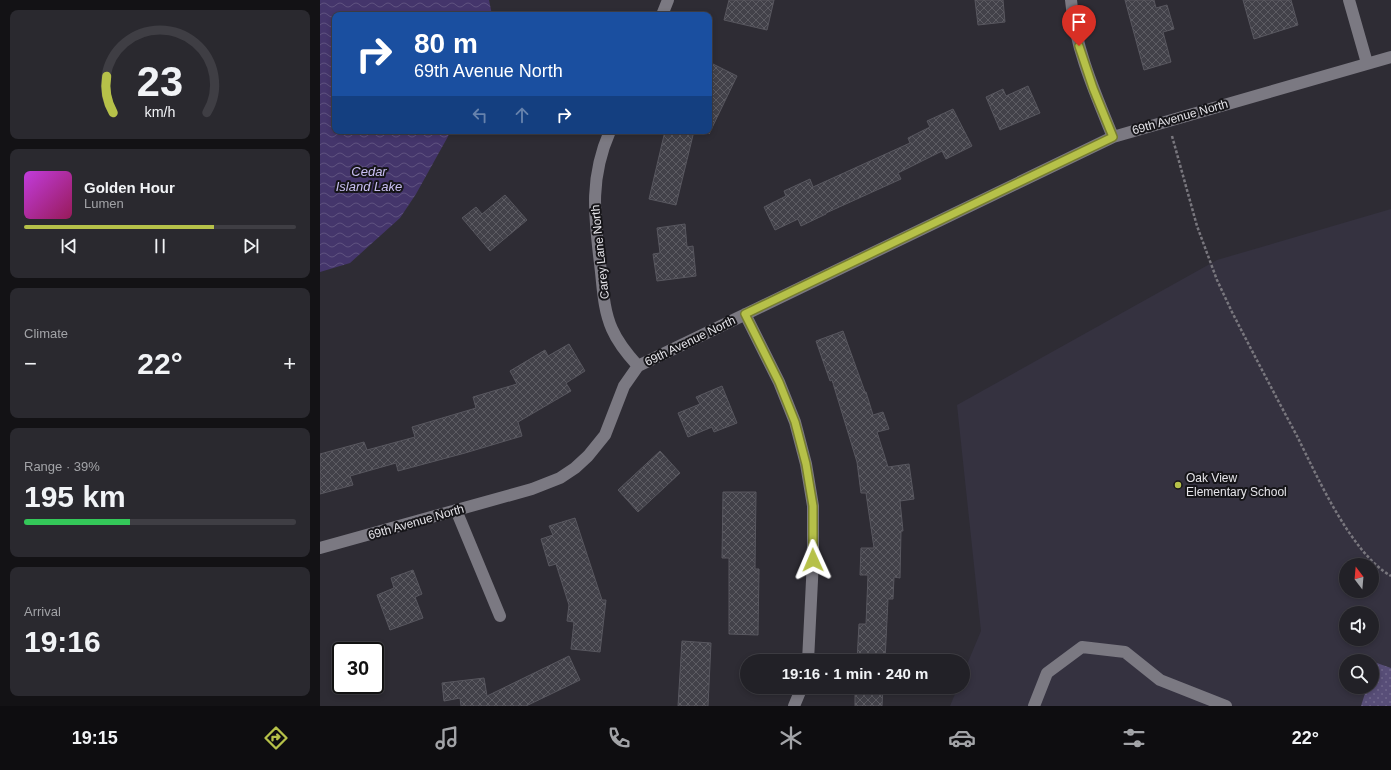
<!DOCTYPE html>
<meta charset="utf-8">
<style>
body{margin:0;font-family:Arial,sans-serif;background:#2a292f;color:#f1f3f6;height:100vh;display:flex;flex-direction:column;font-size:15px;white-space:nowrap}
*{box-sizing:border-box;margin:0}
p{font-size:13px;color:#a2a3a7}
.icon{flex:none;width:22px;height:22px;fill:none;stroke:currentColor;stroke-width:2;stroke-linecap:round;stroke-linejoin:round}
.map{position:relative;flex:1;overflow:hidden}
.side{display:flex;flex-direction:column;gap:10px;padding:10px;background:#131215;width:320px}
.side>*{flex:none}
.guide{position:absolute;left:12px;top:12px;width:380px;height:122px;border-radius:8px;box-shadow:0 2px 6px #0003,0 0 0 1px #3f3e44;background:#1a4fa0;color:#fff;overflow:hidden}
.needle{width:26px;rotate:344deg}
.buttons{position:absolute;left:1019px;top:558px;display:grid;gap:8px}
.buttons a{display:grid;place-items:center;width:40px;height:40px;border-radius:50%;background:#222127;box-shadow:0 2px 6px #0003,0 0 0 1px #3f3e44;font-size:20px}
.speed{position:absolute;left:12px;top:642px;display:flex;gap:8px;font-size:20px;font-weight:700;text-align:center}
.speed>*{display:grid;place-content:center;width:52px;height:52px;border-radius:50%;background:#222127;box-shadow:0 2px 6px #0003,0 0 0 1px #3f3e44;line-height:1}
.speed .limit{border:2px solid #111;border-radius:6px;background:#fff;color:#111}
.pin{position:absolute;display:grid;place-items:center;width:34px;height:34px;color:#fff;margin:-41px -17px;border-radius:50% 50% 50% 0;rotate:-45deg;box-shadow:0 0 4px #0007}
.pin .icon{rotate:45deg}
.me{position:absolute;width:44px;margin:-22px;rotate:359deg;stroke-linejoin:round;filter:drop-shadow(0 0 3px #0008)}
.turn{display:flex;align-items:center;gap:14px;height:84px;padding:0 16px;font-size:18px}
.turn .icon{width:52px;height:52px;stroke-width:2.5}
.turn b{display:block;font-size:28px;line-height:34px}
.lanes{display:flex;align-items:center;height:38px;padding:0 16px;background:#0003;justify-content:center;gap:20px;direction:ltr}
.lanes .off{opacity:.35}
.big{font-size:30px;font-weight:700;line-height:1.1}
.side .card{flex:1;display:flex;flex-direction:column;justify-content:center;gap:6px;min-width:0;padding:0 14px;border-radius:8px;background:#2a292f}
.side .dial{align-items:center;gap:0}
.dial svg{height:104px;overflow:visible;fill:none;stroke:#3f3e44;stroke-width:7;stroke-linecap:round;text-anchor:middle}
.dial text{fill:#f1f3f6;stroke:none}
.song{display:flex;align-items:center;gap:12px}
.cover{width:48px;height:48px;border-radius:6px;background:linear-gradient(135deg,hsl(290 70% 55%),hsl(330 70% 35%))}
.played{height:4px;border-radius:2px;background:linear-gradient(90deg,#b6c149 70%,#3f3e44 70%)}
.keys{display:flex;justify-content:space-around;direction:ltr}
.heat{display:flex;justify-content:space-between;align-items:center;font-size:22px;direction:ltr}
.charge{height:6px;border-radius:3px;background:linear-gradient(90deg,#34c759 39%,#3f3e44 0)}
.trip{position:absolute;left:420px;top:654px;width:230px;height:40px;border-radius:20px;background:#222127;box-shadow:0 2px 6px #0003,0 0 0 1px #3f3e44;font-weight:700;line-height:40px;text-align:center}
.menu{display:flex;height:64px;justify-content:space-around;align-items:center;background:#0e0d10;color:#a2a3a7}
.menu .icon{width:28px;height:28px}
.menu .current{color:#b6c149}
.menu b{font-size:18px;color:#f1f3f6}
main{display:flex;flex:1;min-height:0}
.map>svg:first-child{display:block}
.built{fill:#353240;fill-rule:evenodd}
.park{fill:url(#park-dots)}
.water{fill:url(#water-waves)}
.building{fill:url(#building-cross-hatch);stroke:#58575f}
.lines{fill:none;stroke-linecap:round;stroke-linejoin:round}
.path{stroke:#79777e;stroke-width:2.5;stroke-dasharray:3 2;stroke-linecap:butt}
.minor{stroke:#7b7982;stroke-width:12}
.route-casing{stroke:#767d2f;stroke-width:10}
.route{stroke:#b6c149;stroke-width:7}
.poi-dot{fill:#b6c149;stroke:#161519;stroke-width:1.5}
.labels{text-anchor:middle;stroke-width:4;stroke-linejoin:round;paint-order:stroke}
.street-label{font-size:12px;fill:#e6e5ea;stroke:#161519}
.poi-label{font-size:12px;fill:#e6e5ea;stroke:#161519;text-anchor:start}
.water-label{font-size:13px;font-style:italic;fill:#c9bff2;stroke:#161519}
</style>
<main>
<section class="side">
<div class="card dial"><svg viewBox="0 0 100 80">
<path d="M14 69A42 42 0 1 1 86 69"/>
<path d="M14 69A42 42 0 0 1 9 41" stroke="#b6c149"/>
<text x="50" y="56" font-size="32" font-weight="700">23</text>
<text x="50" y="72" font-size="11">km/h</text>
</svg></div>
<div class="card">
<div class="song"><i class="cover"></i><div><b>Golden Hour</b><p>Lumen</p></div></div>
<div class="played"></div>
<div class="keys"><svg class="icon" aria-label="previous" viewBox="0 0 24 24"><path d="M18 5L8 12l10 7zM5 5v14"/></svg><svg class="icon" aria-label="pause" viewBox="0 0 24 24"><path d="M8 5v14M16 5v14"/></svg><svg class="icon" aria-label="next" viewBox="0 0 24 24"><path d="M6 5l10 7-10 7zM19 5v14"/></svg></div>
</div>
<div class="card"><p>Climate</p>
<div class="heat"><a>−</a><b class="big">22°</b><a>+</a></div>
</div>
<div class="card"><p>Range · 39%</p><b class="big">195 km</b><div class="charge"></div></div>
<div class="card"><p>Arrival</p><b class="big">19:16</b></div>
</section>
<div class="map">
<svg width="1071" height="706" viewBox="0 0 1071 706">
<defs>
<pattern id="park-dots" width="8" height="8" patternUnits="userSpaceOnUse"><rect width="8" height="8" fill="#584e78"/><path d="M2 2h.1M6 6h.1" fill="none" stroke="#70678b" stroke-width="1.8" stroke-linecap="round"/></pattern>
<pattern id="water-waves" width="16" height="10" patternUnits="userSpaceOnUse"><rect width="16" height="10" fill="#44356b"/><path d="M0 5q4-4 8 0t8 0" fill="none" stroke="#5f5280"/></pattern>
<pattern id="building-cross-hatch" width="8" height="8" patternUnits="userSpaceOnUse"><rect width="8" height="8" fill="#424149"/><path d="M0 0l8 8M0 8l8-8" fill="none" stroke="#5d5c63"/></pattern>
</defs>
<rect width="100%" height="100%" fill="#2e2c34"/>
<path class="built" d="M 1071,209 L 1071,706 L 630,706 L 638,687 L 643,687 L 643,674 L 661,631 L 637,405 L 897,260 ZM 1026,565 L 1052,565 L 1052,591 L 1026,591 ZM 1026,613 L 1052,613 L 1052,639 L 1026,639 ZM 1026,661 L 1052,661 L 1052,687 L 1026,687 Z"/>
<path class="park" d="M 1054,662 L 1071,668 L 1071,706 L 1041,706 L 1047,687 L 1052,687 L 1052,670 Z"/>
<path class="water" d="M 0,0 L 169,0 L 172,15 L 15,15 L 15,131 L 131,131 L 96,194 L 80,218 L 30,263 L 0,272 Z"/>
<path class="building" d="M 409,0 L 454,0 L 447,30 L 404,20 Z
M 655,0 L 683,0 L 685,22 L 658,25 Z
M 805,0 L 834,0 L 836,8 L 847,5 L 854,29 L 843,32 L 851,62 L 824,70 Z
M 923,0 L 971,0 L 978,25 L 934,39 Z
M 389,62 L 417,76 L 389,134 Z
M 708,86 L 720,113 L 680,130 L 666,97 L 683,89 L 686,96 Z
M 633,109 L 652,146 L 626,159 L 622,151 L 578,173 L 581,179 L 506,213 L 506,214 L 481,226 L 478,219 L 455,230 L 444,207 L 466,196 L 464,191 L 490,179 L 493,187 L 590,143 L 588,138 L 610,127 L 607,121 Z
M 345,131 L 374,131 L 356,205 L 329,199 Z
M 185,195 L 207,220 L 170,251 L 142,218 L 156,207 L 162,214 Z
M 365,224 L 367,247 L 373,246 L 376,276 L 337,281 L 333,254 L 340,253 L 337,228 Z
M 523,331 L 545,392 L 546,392 L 553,415 L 563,412 L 569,429 L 557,432 L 568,467 L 589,464 L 594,499 L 580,501 L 583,531 L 581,531 L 580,578 L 574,577 L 573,599 L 568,599 L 565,661 L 537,661 L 539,624 L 546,624 L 548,575 L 540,575 L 541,548 L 554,548 L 546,493 L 541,493 L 537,462 L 512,380 L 510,381 L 496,341 Z
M 249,344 L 265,371 L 246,383 L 251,391 L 198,422 L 202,436 L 145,453 L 78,471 L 76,463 L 30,476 L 33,485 L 0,494 L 0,454 L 44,442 L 47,450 L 95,437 L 92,427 L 156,408 L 153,397 L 197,384 L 190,371 L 225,350 L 228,356 Z
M 402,386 L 417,423 L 394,432 L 392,427 L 368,437 L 358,413 L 380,404 L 376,397 Z
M 340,451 L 360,473 L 318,512 L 298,490 Z
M 403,492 L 436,492 L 435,569 L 439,569 L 438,635 L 409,634 L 409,558 L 402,558 Z
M 255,518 L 282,600 L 286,600 L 280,652 L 251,649 L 254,622 L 247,621 L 249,605 L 236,564 L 229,566 L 221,539 L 233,535 L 229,526 Z
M 93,570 L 102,594 L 95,597 L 103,618 L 70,630 L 57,595 L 74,588 L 71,578 Z
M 362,641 L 391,643 L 388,706 L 358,706 Z
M 249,656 L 260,680 L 206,706 L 141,706 L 140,698 L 124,701 L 122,683 L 164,678 L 167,696 Z
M 535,687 L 563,687 L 562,706 L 535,706 Z"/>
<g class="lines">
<path class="path" d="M 852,136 L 877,226 L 897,280 L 912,312 C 933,353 955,395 977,436 C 998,478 1031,553 1071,576"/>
<path class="minor" d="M 751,0 C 755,48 775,93 793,137
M 1029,0 L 1047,63
M 342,15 L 348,0
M 290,131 C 268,181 275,220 281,272 C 283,291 284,311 292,329 C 298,343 308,355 318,366
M 425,314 L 459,382 L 475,422 L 486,464 L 493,506 L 493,560 L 488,661
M 136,510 L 180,616
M 0,548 L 212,489 L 240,478 L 255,468 L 268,456 L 285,435 L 304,386 L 318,366 L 793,137 L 1071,57
M 474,706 L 482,687
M 714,706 L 727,673 L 762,647 L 805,652 L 840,680 L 906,706"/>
</g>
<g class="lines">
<g class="route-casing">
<path id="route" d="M 493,560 L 493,506 L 486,464 L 475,422 L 459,382 L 425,314 L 793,137 L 773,88 L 759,46"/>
</g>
<use href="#route" class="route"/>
</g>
<circle class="poi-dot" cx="858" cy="485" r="4"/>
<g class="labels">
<g class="street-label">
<text transform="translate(860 117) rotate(-16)" y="4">69th Avenue North</text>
<text transform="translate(280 252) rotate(-96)" y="4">Carey Lane North</text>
<text transform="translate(370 341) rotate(-26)" y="4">69th Avenue North</text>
<text transform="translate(96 522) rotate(-16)" y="4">69th Avenue North</text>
</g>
<g class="poi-label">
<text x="866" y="482">Oak View<tspan x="866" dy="14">Elementary School</tspan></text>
</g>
<g class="water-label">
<text x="49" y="176">Cedar<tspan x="49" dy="15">Island Lake</tspan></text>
</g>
</g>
</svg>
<div class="buttons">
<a><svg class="needle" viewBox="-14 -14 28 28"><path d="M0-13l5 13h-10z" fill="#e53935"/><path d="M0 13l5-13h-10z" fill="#a2a3a7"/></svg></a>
<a><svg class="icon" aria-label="sound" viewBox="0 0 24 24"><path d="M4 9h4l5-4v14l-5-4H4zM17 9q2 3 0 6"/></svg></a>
<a><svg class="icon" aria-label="search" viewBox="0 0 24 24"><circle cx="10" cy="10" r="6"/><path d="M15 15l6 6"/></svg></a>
</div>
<div class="speed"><div class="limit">30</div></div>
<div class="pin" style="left:759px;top:46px;background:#d93025"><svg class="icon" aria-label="arrive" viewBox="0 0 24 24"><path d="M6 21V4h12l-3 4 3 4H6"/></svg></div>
<svg class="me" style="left:493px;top:560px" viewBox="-20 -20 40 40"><path d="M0-17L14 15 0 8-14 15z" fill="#b6c149" stroke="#fff" stroke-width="4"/></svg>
<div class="trip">19:16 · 1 min · 240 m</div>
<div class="guide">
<div class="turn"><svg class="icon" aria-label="right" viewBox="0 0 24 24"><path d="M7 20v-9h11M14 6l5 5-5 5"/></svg><div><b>80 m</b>69th Avenue North</div></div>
<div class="lanes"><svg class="icon off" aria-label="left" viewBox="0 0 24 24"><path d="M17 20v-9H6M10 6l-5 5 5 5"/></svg><svg class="icon off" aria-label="ahead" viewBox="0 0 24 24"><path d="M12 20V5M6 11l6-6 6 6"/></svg><svg class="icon" aria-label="right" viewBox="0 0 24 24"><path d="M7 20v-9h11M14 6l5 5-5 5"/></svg></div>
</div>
</div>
</main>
<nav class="menu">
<b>19:15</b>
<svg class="icon current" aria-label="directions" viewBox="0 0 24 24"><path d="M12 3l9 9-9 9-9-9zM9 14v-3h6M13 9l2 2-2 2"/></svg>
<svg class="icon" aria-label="music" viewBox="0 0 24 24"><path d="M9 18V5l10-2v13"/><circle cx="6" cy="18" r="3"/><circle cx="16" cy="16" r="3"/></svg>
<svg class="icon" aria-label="phone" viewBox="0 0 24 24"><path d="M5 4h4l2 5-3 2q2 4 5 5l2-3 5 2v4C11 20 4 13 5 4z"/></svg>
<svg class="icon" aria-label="climate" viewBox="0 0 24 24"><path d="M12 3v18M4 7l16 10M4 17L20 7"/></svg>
<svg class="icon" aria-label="car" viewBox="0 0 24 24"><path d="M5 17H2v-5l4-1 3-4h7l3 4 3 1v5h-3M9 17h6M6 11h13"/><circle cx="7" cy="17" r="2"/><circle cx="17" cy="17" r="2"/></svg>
<svg class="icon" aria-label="filters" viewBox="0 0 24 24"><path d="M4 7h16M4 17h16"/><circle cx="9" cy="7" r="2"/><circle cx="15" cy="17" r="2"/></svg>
<b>22°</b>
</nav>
